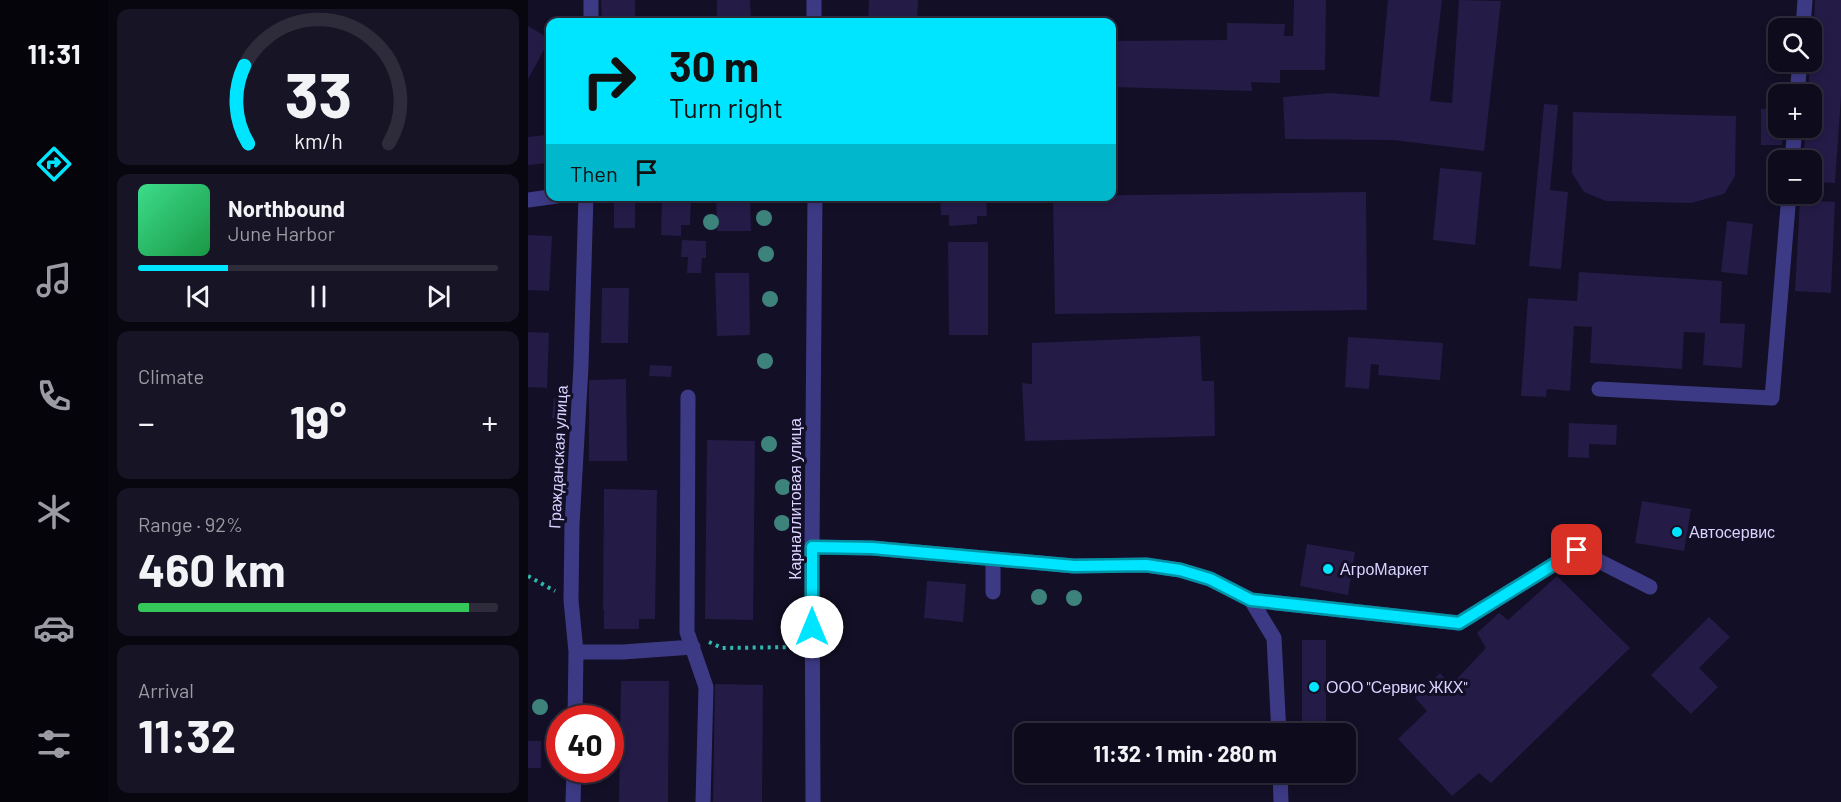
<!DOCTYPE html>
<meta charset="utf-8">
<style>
body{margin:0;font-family:Barlow,sans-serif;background:#171425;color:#f1f3f6;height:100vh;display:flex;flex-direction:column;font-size:22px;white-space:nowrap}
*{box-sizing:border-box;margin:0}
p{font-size:20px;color:#9b9ba3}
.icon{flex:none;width:33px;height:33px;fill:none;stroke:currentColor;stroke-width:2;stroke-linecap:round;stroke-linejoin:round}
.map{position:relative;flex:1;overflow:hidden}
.sheet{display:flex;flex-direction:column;gap:9px;padding:9px;background:#08060f;width:420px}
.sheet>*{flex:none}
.banner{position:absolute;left:18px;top:18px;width:570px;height:183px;border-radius:12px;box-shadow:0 3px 9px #0003,0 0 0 2px #2e2b3b;background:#00e5ff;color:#111;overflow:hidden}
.controls{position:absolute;left:1240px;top:18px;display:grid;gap:12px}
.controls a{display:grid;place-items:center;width:54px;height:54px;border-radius:12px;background:#0e0b1c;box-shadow:0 3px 9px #0003,0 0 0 2px #2e2b3b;font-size:30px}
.speed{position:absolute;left:18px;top:705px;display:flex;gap:12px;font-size:30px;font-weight:700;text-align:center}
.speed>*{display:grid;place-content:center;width:78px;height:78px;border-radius:50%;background:#0e0b1c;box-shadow:0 3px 9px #0003,0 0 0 2px #2e2b3b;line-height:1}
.speed .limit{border:9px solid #d22;background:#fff;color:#111}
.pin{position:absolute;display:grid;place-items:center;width:51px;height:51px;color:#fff;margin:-26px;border-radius:12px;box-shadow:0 3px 9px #0006}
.me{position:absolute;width:66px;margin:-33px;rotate:0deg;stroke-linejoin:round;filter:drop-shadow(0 0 4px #0008)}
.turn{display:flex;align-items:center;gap:21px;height:126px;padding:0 24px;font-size:27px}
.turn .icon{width:78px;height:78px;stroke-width:2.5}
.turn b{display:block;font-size:42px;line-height:51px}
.then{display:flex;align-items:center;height:57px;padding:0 24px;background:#0003;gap:12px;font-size:22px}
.big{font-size:45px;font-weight:700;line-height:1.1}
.sheet .tile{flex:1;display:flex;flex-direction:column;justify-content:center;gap:9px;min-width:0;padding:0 21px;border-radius:12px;background:#171425}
.sheet .dial{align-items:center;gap:0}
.dial svg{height:156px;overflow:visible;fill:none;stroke:#2e2b3b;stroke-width:7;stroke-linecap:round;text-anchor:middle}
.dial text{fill:#f1f3f6;stroke:none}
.song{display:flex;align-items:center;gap:18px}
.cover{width:72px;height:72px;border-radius:9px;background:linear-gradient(135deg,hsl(150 70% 55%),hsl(140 70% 35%))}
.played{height:6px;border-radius:3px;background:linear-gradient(90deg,#00e5ff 25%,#2e2b3b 25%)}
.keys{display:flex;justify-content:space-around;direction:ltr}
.heat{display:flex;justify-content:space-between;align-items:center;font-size:33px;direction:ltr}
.charge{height:9px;border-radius:4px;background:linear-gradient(90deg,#34c759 92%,#2e2b3b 0)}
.trip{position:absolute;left:486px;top:723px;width:342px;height:60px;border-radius:12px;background:#0e0b1c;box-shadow:0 3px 9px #0003,0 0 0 2px #2e2b3b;font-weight:700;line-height:60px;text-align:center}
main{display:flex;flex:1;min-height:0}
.tab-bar{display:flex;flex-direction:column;width:108px;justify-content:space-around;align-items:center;background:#06040b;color:#9b9ba3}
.tab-bar .icon{width:42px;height:42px}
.tab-bar .active{color:#00e5ff}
.tab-bar b{font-size:27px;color:#f1f3f6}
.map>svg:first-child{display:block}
.building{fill:#241b47}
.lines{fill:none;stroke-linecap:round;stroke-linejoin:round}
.path{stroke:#2fb8b0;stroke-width:4;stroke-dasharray:3 4.5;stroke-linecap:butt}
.minor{stroke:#3d3a85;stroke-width:15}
.tree{fill:#3d827b}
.route-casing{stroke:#0095a6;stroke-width:15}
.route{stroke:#00e5ff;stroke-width:10}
.poi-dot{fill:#00e5ff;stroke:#130f26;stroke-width:2}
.labels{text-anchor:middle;stroke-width:6;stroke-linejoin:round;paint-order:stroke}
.street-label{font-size:16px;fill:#d9d4ff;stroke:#130f26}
.poi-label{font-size:16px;fill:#d9d4ff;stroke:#130f26;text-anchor:start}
</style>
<main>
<nav class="tab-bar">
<b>11:31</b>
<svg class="icon active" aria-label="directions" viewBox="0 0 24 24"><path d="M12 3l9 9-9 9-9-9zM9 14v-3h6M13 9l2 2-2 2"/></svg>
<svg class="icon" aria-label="music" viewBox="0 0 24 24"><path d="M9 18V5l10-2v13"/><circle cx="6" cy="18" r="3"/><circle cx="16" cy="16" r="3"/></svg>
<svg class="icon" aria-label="phone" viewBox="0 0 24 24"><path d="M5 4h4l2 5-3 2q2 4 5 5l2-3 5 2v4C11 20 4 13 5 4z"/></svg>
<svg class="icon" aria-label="climate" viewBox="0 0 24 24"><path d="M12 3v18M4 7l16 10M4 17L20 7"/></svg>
<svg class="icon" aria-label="car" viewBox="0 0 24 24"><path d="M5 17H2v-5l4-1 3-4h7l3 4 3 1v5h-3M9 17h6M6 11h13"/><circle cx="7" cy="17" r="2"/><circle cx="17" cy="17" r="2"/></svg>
<svg class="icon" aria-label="filters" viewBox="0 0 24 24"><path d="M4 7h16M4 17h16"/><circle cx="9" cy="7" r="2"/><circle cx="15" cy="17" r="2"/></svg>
</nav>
<section class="sheet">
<div class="tile dial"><svg viewBox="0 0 100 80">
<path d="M14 69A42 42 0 1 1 86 69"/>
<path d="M14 69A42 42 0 0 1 12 29" stroke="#00e5ff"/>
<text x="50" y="56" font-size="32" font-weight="700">33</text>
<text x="50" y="72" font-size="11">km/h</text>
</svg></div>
<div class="tile">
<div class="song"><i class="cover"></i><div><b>Northbound</b><p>June Harbor</p></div></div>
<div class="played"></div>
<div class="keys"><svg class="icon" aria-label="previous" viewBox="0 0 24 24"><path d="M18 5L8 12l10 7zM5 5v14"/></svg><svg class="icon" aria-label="pause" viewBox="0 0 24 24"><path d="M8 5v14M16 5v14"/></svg><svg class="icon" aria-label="next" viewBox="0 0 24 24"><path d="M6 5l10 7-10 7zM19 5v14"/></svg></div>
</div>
<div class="tile"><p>Climate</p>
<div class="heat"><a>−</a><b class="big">19°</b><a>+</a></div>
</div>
<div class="tile"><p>Range · 92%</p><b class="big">460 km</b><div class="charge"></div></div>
<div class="tile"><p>Arrival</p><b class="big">11:32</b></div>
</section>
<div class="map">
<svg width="1313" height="802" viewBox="0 0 1313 802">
<rect width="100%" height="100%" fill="#130f26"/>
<path class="building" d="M 73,0 L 107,0 L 107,22 L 74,22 Z
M 189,0 L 222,0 L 223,22 L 189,22 Z
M 341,0 L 390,0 L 389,22 L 340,22 Z
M 766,0 L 798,0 L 797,70 L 752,70 L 752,83 L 723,82 L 724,91 L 584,87 L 584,41 L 699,40 L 699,23 L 757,24 L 756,36 L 765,36 Z
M 860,0 L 914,0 L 902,101 L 924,103 L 931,0 L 973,1 L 956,151 L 865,140 L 757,139 L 755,97 L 802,93 L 851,97 Z
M 1287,0 L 1313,0 L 1313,96 L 1307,183 L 1284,182 L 1284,160 L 1275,160 L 1278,128 L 1284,128 L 1284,94 L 1280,94 L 1282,62 L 1284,62 Z
M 0,26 L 22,39 L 0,79 Z
M 1016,104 L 1030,105 L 1022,190 L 1040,192 L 1033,269 L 1001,266 Z
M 1233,109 L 1251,109 L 1251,128 L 1254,128 L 1254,145 L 1233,145 Z
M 1045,112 L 1208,116 L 1207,176 L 1196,194 L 1163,203 L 1078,201 L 1056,192 L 1044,173 Z
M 18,135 L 20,163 L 0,165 L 0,137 Z
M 912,168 L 954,172 L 947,245 L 905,240 Z
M 838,192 L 839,310 L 527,314 L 525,196 Z
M 86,196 L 107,196 L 107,228 L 86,228 Z
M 134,196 L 163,196 L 162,225 L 153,225 L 153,236 L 133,235 Z
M 188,196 L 222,196 L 223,231 L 189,231 Z
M 412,196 L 458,196 L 459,216 L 449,216 L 449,224 L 421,226 L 421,215 L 413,215 Z
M 1272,200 L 1307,202 L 1303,293 L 1267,291 Z
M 1199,221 L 1225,224 L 1219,275 L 1193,272 Z
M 0,235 L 24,236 L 21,291 L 0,290 Z
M 154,240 L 178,241 L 178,258 L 174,258 L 173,273 L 159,273 L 160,257 L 153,257 Z
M 420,242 L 460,242 L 460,335 L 421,335 Z
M 1051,272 L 1194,281 L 1192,323 L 1217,324 L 1214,368 L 1175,365 L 1177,333 L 1156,332 L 1154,369 L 1062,363 L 1064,327 L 1046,326 L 1042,391 L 1019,389 L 1018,397 L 993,396 L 1000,298 L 1049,301 Z
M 187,273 L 221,273 L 222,335 L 189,336 Z
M 74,288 L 101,288 L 100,343 L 73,343 Z
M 0,332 L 21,333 L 19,388 L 0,387 Z
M 672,336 L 674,381 L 686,381 L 687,436 L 497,441 L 494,383 L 504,384 L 504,343 Z
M 820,337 L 915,343 L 912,380 L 850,375 L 851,365 L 843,364 L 841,389 L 817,387 Z
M 122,365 L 144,366 L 143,377 L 121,376 Z
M 98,379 L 99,461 L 61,461 L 61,380 Z
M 26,398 L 37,399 L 35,419 L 24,418 Z
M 1041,423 L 1089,425 L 1088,445 L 1061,444 L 1061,458 L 1040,457 Z
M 179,440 L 227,441 L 225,620 L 177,619 Z
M 76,489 L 129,490 L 127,619 L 111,619 L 111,629 L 76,629 L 76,610 L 75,610 Z
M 1114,501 L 1163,509 L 1156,551 L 1107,543 Z
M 779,544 L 827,552 L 820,595 L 772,586 Z
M 1029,576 L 1102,648 L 963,783 L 951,773 L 924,796 L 870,739 L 899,711 L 887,698 L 912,673 L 923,685 L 958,648 L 949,633 L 971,613 L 980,620 Z
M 399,581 L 438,584 L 435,622 L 396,618 Z
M 1181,617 L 1202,637 L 1171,668 L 1190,687 L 1163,714 L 1123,675 Z
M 774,640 L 798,640 L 798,734 L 774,734 Z
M 93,681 L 141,681 L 140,802 L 91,802 Z
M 187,684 L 235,685 L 234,802 L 185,802 Z
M 0,741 L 13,741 L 13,768 L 0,768 Z
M 774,772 L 798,772 L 798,779 L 774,779 Z"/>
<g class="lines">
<path class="path" d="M 0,576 L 27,591
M 181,642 L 194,648 L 269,647"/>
<path class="minor" d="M 286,0 L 286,22
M 63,22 L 63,0
M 1275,28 L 1277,0
M 1269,94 L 1272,62
M 1264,160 L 1267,128
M 0,200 L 29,196
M 1071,389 L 1244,398 L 1261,194
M 160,397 L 159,632 L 178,687 L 175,802
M 284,547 L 344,548 L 546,566 L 618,565 L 652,570 L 682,579 L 723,600 L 746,638 L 751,734
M 465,559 L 465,592
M 723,600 L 931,623 L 1049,550 L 1122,587
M 48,652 L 95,652 L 165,647
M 47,718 L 48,652 L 43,600 L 44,525 L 53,366 L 58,196
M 752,772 L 753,802
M 45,802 L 46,770
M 285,802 L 284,547 L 287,196"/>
</g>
<g class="tree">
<circle cx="236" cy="218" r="8"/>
<circle cx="183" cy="222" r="8"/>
<circle cx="238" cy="254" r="8"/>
<circle cx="242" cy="299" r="8"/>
<circle cx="237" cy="361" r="8"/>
<circle cx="241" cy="444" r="8"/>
<circle cx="255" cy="487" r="8"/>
<circle cx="254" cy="523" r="8"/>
<circle cx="511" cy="597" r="8"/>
<circle cx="546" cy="598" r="8"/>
<circle cx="12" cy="707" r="8"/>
</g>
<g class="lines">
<g class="route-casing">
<path id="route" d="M 284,627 L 284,547 L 344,548 L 546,566 L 618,565 L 652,570 L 682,579 L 723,600 L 931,623 L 1049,550"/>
</g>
<use href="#route" class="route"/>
</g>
<g class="poi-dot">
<circle cx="1149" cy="532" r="6"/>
<circle cx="800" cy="569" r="6"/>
<circle cx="786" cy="687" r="6"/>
</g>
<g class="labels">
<g class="street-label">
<text transform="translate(30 457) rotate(-87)" y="6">Гражданская улица</text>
<text transform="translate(267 499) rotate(-90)" y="6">Карналлитовая улица</text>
</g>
<g class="poi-label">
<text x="1161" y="538">Автосервис</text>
<text x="812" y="575">АгроМаркет</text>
<text x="798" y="693">ООО "Сервис ЖКХ"</text>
</g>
</g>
</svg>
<div class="controls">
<a><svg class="icon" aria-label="search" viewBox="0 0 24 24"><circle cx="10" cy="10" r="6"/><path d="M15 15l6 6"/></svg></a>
<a>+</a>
<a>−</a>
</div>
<div class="speed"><div class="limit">40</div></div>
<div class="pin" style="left:1049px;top:550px;background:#d93025"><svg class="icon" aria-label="arrive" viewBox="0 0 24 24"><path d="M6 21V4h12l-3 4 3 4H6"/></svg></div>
<svg class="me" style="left:284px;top:627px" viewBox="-20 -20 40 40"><circle r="19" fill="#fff"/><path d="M0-13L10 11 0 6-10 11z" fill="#00e5ff"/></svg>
<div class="trip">11:32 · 1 min · 280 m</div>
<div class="banner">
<div class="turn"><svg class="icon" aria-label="right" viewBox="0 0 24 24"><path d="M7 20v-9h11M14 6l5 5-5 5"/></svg><div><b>30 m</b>Turn right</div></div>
<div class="then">Then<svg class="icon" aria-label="arrive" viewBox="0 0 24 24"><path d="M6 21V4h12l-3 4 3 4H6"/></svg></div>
</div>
</div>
</main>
